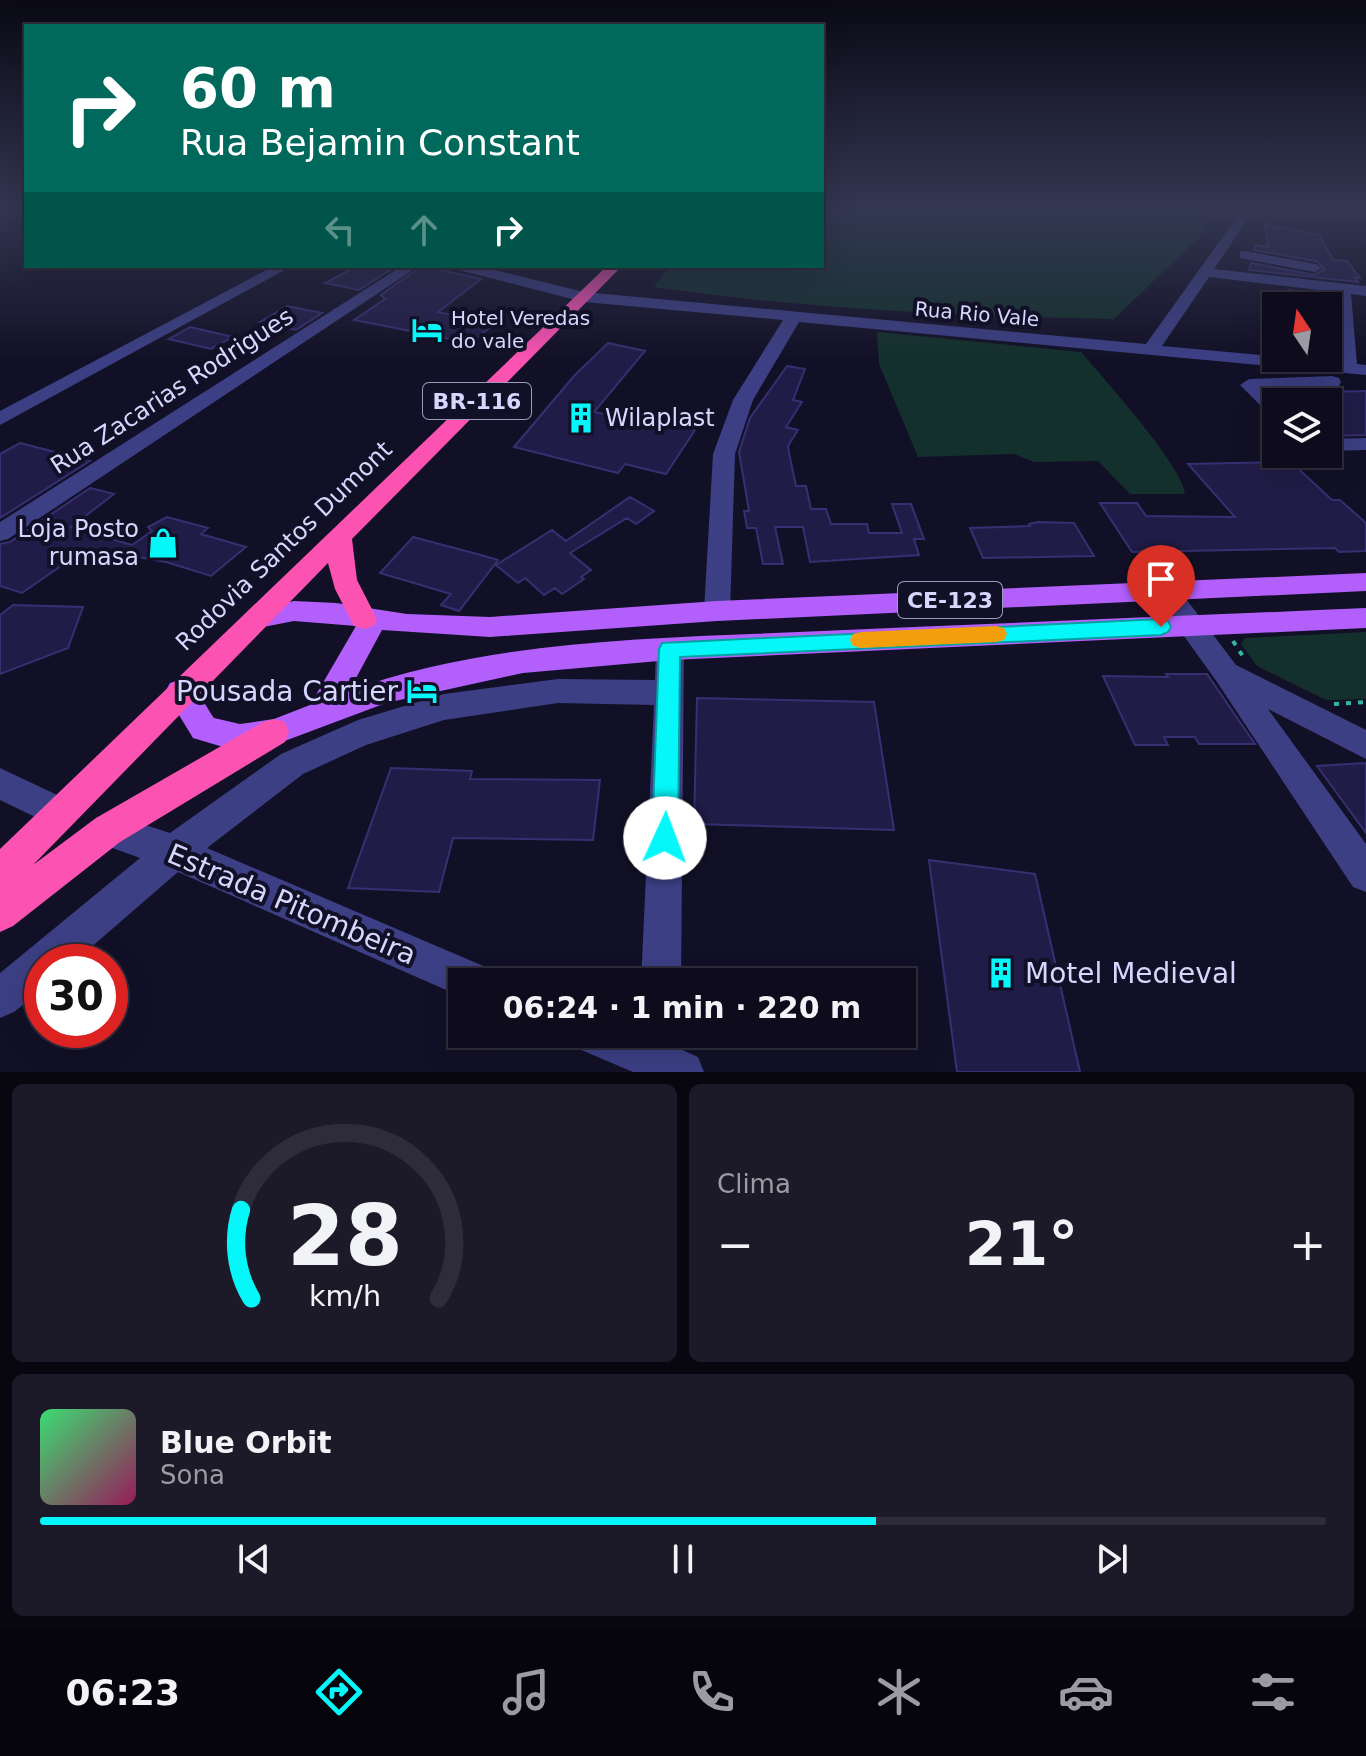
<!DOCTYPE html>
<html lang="pt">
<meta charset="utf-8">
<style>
body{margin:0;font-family:"DejaVu Sans",sans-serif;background:#1c1a29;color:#f1f3f6;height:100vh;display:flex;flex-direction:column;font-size:30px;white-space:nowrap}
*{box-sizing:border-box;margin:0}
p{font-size:26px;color:#9b9ba3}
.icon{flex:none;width:44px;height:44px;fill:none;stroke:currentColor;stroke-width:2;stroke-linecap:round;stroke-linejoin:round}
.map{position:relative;height:1072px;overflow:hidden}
.details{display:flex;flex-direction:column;gap:12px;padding:12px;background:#08070f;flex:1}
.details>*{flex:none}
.banner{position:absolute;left:24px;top:24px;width:800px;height:244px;border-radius:0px;box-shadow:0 8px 32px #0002,0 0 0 2px #2e2c3b;background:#00695c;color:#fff;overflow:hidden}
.needle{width:52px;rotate:347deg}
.fabs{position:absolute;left:1262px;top:292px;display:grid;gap:16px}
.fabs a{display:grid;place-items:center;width:80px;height:80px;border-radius:0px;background:#0e0c1c;box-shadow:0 8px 32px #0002,0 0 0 2px #2e2c3b;font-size:40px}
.speed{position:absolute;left:24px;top:944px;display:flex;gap:16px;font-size:40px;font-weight:700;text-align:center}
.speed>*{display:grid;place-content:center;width:104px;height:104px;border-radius:50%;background:#0e0c1c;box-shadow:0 8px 32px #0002,0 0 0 2px #2e2c3b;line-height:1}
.speed .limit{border:12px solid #d22;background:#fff;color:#111}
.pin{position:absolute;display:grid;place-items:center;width:68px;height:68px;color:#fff;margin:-82px -34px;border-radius:50% 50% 50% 0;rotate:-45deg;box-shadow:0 0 8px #0007}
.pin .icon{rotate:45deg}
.me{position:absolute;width:88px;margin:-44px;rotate:2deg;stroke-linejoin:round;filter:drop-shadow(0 0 6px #0008)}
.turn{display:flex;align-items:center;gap:28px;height:168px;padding:0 24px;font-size:36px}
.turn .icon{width:104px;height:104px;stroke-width:2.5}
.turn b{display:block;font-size:56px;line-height:68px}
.lanes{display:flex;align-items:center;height:76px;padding:0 24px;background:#0003;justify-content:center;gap:40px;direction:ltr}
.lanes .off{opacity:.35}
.big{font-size:60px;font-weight:700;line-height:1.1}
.details .widget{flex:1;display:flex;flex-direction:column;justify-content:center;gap:12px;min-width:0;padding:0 28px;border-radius:12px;background:#1c1a29}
.details .dial{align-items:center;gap:0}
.dial svg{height:208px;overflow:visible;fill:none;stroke:#2e2c3b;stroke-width:7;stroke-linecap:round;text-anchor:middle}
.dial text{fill:#f1f3f6;stroke:none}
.song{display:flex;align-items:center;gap:24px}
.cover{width:96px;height:96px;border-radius:12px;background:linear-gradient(135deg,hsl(140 70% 55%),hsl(330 70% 35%))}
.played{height:8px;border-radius:4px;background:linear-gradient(90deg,#06f7fa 65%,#2e2c3b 65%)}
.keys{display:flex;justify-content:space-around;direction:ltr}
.heat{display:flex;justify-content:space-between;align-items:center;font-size:44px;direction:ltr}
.details .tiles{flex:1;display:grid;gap:12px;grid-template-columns:1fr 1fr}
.widget:last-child{grid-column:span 2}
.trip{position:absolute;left:448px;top:968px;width:468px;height:80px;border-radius:0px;background:#0e0c1c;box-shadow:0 8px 32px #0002,0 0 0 2px #2e2c3b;font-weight:700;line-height:80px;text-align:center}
.tabs{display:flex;height:128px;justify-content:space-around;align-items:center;background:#06050b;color:#9b9ba3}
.tabs .icon{width:56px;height:56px}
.tabs .current{color:#06f7fa}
.tabs b{font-size:36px;color:#f1f3f6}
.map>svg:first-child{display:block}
.green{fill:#13302c}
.building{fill:#211c47;stroke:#362f72;stroke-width:2}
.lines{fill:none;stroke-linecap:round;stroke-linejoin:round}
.path{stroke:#32b6a2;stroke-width:4;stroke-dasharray:5 7;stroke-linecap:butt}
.minor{fill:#3c3f84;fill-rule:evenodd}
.major{fill:#b35ffc;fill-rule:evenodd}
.highway{fill:#fc53b3;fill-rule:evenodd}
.route{fill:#06f7fa;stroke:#04a1a2;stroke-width:2}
.slow{fill:#f59e0b}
.labels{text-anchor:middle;stroke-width:8;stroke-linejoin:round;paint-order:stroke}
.far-street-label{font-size:20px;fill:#d7d6fe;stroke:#121026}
.far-poi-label{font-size:20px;fill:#d7d6fe;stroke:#121026;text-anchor:start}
.shield{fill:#121026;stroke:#9c9bbd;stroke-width:2}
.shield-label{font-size:22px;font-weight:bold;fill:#d7d6fe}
.street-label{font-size:24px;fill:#d7d6fe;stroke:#121026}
.poi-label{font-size:24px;fill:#d7d6fe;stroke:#121026;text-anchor:start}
.near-poi-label{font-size:28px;fill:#d7d6fe;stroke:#121026;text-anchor:end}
.near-street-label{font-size:28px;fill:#d7d6fe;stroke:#121026}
</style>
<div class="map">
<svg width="1366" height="1072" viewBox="0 0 1366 1072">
<rect width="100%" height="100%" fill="#121026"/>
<path class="green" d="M 822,210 L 1201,210 L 1206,231 L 1114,319 C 960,316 807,309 654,287 L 670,266 L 822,266 Z
M 877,332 L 1081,352 C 1103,378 1183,466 1185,494 L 1130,494 L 1098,461 L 1034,462 L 1014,454 L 918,457 L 879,364 Z
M 1366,632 L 1366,699 L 1326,700 L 1257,666 L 1241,644 L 1245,638 Z"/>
<path class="building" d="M 1265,225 L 1320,235 L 1333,260 L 1347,261 L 1360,278 L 1355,278 L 1358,282 L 1249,270 L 1251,263 L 1314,275 L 1325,269 L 1316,261 L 1254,250 L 1255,245 L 1268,247 Z
M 357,266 L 396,266 L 359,290 L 325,283 Z
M 422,266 L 481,279 L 438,312 L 494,324 L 471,343 L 354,320 L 385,299 L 381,295 Z
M 1289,290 L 1332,295 L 1334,332 L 1328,330 L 1328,306 L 1288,306 Z
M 287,306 L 322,313 L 296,330 L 260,322 Z
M 190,327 L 233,337 L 211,349 L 169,339 Z
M 608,343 L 645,351 L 594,412 L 695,430 L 666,474 L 625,464 L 618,473 L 514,447 L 574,376 Z
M 787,366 L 805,369 L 793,400 L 802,402 L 786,427 L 798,430 L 788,446 L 789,453 L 796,486 L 806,486 L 811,509 L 826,509 L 831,524 L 867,524 L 869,533 L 902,533 L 892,504 L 911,504 L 924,539 L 914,539 L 919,555 L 810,562 L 803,527 L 775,527 L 783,564 L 763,564 L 756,528 L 747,528 L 744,511 L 749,511 L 739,452 L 750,418 Z
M 1366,391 L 1366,435 L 1328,436 L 1328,392 Z
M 20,443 L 90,461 L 0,518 L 0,454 Z
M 1291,462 L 1332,500 L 1340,500 L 1366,523 L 1366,551 L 1339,552 L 1335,548 L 1132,552 L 1100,503 L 1137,503 L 1146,516 L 1235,517 L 1188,464 Z
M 90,488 L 114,494 L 71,527 L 132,545 L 152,531 L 148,527 L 167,517 L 208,528 L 201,534 L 246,547 L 211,576 L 166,562 L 87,548 L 22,593 L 0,586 L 0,544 L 10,542 Z
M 630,497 L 654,511 L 636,524 L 627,518 L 570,553 L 591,570 L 581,577 L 584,579 L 562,594 L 555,588 L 544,595 L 525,578 L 518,583 L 496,565 L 552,530 L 566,541 Z
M 1038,522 L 1074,523 L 1094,556 L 983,558 L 970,528 L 1030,526 L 1029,524 Z
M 413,537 L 481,555 L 498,560 L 459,611 L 441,605 L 451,594 L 380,573 Z
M 13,605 L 83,607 L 68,648 L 0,674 L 0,615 Z
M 1166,674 L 1207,674 L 1255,744 L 1199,744 L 1195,737 L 1164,737 L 1168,745 L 1135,745 L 1103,676 L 1168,677 Z
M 697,698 L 874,702 L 894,830 L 694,824 Z
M 1366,763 L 1366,833 L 1317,766 Z
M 391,768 L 472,771 L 470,779 L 600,780 L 593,840 L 453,838 L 439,892 L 348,888 Z
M 929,860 L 1035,874 L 1080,1072 L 957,1072 Z"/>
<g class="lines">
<path class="path" d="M 1233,641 L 1244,658
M 1334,704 L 1366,702"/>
<path class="minor" d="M 1242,210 L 1254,210 L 1214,269 L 1366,286 L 1366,296 L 1351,294 L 1357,364 L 1366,365 L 1366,375 L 799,322 L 753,400 L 735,454 L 730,611 L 726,618 L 717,621 L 708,618 L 704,611 L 713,454 L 733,400 L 783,320 L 584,302 L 455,269 L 453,266 L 478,266 L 584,292 L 1146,344 ZM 1209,277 L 1335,292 L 1339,362 L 1162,346 Z
M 1245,251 L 1315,264 L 1322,268 L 1315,272 L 1240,258 L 1240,252 Z
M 274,266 L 292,266 L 0,425 L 0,411 Z
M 402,266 L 419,266 L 8,539 L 0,541 L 0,522 Z
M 1332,376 L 1339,378 L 1341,382 L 1339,386 L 1266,390 L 1279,402 L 1276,402 L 1276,416 L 1269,414 L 1240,385 L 1249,379 Z
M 1366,438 L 1366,450 L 1328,451 L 1328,439 Z
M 1165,580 L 1174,583 L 1236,665 L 1366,730 L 1366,759 L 1268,709 L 1366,844 L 1366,892 L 1353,887 L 1217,682 L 1156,597 L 1152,590 L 1156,583 Z
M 670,638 L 680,641 L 684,649 L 681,982 L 641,982 L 654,705 L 558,703 L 444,720 L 366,745 L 303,774 L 207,848 L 488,968 L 494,982 L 462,982 L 462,997 L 178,872 L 74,962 L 42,962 L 42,990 L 14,1012 L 0,1018 L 0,973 L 140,858 L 96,842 L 91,830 L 96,818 L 108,813 L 170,833 L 281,754 L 358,720 L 444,694 L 558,679 L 655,680 L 656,649 L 660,641 Z
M 0,768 L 72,802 L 77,813 L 72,824 L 60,829 L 0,800 Z
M 573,1034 L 681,1034 L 680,1049 L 698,1057 L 704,1072 L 633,1072 L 579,1049 Z"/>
<path class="major" d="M 1366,573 L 1366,591 L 717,621 L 490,637 L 382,630 L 349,691 C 494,638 668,638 822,631 C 1003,623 1185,616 1366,608 L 1366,628 L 670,660 L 523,673 L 386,703 L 274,745 L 240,752 L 193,738 L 165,692 L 170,683 C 193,675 202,701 214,718 L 240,724 L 274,719 L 310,705 L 356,626 L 294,621 L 258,628 L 249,625 L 245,618 L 249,611 L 294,601 L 336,603 L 407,614 L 490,617 L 717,601 Z"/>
<path class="highway" d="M 607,266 L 622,266 L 352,539 L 357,580 L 377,619 L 374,626 L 364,629 L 354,626 L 335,589 L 328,563 L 33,865 L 96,818 L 263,722 L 274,719 L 285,722 L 289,732 L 285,742 L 120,842 L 13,926 L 0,932 L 0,849 Z"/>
</g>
<linearGradient id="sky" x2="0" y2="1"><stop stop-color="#0a0915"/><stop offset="0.58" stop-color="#333752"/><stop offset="1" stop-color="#333752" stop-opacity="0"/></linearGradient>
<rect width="1366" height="360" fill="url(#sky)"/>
<path class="route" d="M 1161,619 L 1168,621 L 1171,627 L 1168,632 L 1161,635 L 680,657 L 678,838 L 674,847 L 665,850 L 656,847 L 652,838 L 659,649 L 662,643 Z"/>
<path class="slow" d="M 996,626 L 1004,628 L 1007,634 L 1004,640 L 996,642 L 861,648 L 853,646 L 850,640 L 853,634 L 861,632 Z"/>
<defs>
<g id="hotel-bare" transform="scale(2.4)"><path d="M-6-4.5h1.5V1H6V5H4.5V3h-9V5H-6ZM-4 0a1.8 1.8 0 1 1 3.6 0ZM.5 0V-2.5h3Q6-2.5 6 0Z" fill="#06f7fa" stroke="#121026" stroke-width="2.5" paint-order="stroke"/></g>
<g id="building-bare" transform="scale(2.4)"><path d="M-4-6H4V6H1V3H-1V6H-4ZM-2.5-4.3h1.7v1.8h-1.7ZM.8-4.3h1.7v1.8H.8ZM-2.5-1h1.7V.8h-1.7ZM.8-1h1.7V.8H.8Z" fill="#06f7fa" stroke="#121026" stroke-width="2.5" paint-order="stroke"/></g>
<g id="shop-bare" transform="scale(2.4)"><path d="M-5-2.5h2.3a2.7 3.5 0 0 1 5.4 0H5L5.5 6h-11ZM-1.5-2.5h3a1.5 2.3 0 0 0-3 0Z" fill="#06f7fa" stroke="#121026" stroke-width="2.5" paint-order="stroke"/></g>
</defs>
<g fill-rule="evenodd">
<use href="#hotel-bare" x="427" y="330"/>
<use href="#building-bare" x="581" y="418"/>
<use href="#shop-bare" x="163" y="543"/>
<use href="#hotel-bare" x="422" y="691"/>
<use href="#building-bare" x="1001" y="973"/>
</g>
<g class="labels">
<g class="far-street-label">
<text transform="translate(977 314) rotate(5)" y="7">Rua Rio Vale</text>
</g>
<g class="far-poi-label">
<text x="451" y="325">Hotel Veredas<tspan x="451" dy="23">do vale</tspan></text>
</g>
<g class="shield">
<rect x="423" y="383" width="108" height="36" rx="6"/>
<rect x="898" y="582" width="104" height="36" rx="6"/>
</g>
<g class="shield-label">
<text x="477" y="409">BR-116</text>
<text x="950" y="608">CE-123</text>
</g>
<g class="street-label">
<text transform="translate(172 391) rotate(-33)" y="8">Rua Zacarias Rodrigues</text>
<text transform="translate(284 546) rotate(-44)" y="8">Rodovia Santos Dumont</text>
</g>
<g class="poi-label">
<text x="605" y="426">Wilaplast</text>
<text x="139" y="537" text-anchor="end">Loja Posto<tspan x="139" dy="28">rumasa</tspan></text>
</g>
<g class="near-poi-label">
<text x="398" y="701">Pousada Cartier</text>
<text x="1025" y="983" text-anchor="start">Motel Medieval</text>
</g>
<g class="near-street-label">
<text transform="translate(292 904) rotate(23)" y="10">Estrada Pitombeira</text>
</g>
</g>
</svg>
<div class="fabs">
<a><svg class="needle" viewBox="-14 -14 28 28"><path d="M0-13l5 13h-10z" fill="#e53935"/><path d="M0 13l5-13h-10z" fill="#9b9ba3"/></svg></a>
<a><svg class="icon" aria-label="layers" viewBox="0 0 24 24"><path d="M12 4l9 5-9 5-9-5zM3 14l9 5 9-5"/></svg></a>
</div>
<div class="speed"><div class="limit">30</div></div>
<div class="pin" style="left:1161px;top:627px;background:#d93025"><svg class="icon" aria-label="arrive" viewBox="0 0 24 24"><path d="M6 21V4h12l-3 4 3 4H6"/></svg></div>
<svg class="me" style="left:665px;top:838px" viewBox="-20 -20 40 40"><circle r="19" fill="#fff"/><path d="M0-13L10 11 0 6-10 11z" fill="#06f7fa"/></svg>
<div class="trip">06:24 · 1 min · 220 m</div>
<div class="banner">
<div class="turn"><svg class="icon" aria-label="right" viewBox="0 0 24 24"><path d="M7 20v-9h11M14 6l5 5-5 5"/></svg><div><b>60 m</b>Rua Bejamin Constant</div></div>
<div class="lanes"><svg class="icon off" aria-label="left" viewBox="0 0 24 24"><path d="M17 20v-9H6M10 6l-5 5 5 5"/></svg><svg class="icon off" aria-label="ahead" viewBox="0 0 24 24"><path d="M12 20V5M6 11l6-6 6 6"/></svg><svg class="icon" aria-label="right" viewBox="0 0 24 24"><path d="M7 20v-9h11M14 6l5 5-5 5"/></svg></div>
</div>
</div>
<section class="details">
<div class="tiles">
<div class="widget dial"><svg viewBox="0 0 100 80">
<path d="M14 69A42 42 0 1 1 86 69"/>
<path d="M14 69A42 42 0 0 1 10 35" stroke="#06f7fa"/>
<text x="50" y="56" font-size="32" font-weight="700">28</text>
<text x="50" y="72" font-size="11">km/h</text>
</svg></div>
<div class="widget"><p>Clima</p>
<div class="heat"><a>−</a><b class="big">21°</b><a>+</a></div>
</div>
<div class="widget">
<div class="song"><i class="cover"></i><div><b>Blue Orbit</b><p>Sona</p></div></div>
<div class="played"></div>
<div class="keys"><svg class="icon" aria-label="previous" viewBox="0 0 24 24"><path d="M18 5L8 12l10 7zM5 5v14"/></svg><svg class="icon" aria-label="pause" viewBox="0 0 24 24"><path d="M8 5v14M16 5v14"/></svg><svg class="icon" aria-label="next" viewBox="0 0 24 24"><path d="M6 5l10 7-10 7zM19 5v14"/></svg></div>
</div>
</div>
</section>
<nav class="tabs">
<b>06:23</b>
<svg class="icon current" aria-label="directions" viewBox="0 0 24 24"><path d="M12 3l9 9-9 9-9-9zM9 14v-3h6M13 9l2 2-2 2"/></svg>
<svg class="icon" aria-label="music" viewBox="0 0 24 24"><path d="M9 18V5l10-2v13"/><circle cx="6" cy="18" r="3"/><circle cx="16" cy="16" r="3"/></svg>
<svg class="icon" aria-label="phone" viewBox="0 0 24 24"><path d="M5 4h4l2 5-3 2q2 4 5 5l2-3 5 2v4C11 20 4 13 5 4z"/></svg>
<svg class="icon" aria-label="climate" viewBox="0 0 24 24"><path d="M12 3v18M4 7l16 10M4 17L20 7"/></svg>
<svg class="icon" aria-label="car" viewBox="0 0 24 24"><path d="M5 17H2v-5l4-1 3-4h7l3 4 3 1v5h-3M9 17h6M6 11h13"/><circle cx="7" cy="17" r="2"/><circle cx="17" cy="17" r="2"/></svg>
<svg class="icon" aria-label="filters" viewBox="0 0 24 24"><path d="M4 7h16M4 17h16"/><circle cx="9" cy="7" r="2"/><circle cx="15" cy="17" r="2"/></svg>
</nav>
